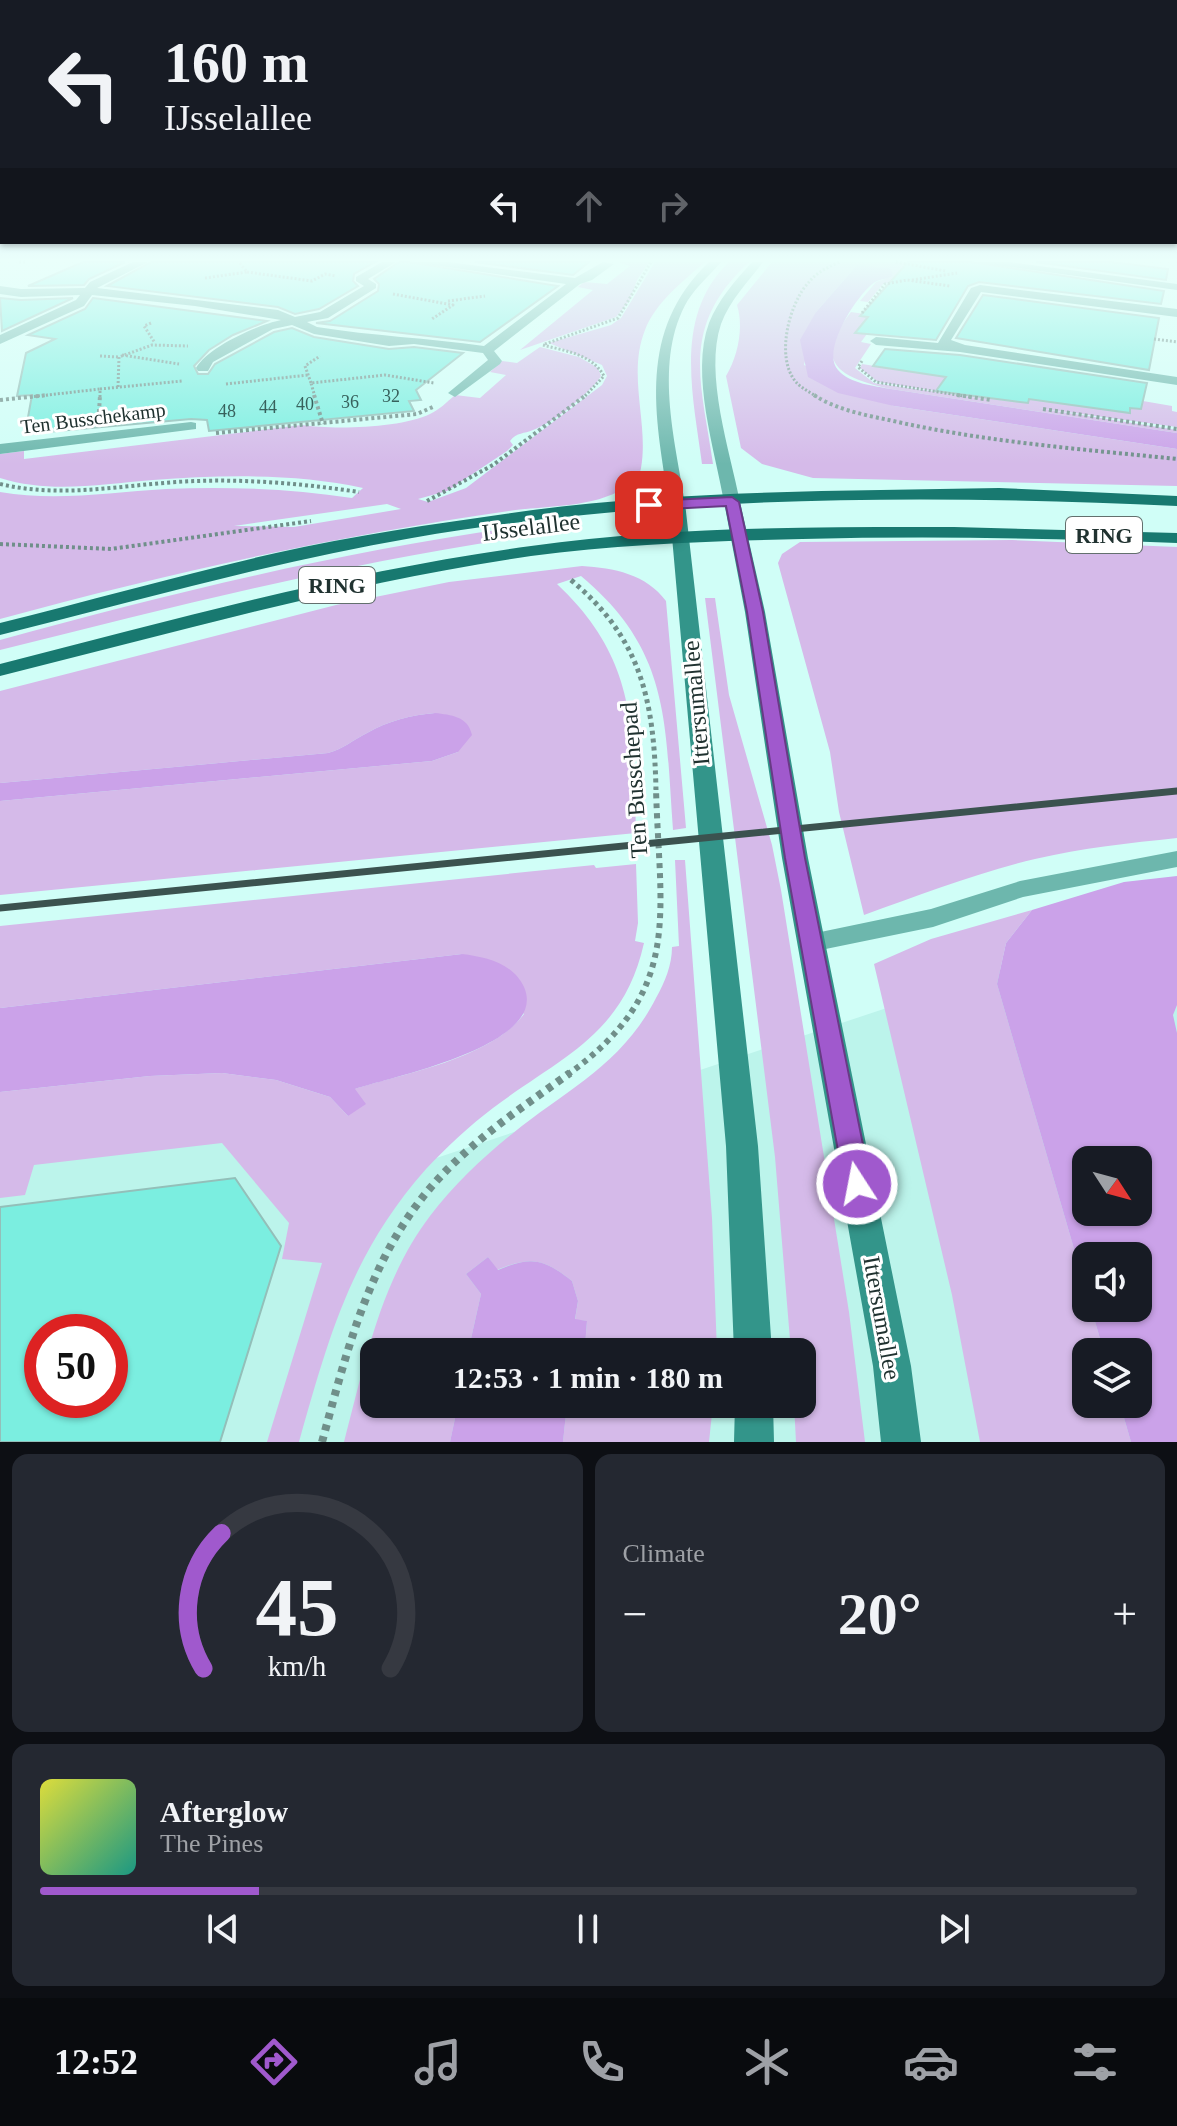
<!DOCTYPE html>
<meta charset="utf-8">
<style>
body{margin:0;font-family:"Times New Roman",serif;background:#242831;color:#f1f3f6;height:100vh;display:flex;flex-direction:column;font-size:30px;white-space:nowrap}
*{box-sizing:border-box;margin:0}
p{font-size:26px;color:#9ea1a6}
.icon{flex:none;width:44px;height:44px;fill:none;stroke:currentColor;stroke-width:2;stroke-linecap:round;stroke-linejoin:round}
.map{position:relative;height:1442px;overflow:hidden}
.side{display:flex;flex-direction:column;gap:12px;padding:12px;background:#0d0f14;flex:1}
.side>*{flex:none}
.guide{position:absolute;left:0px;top:0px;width:1178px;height:244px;box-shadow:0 2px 6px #0004;background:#171b24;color:#f1f3f6;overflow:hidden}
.needle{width:52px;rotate:126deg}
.fabs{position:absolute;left:1072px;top:1146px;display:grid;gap:16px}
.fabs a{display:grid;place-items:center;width:80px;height:80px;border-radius:16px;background:#171b24;box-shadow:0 2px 6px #0004;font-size:40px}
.speed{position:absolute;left:24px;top:1314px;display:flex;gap:16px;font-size:40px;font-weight:700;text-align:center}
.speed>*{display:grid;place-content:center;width:104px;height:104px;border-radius:50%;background:#171b24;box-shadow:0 2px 6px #0004;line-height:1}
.speed .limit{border:12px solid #d22;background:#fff;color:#111}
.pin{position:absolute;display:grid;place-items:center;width:68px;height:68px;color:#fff;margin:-34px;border-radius:16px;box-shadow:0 4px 12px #0006}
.me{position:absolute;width:88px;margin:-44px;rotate:349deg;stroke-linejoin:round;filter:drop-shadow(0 0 6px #0008)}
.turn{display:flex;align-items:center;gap:28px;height:168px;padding:0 32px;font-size:36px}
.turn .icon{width:104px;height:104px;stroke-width:2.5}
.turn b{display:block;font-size:56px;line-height:68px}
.lanes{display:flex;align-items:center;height:76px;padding:0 32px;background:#0003;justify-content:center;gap:40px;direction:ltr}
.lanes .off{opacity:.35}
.big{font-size:60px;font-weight:700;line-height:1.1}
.side .widget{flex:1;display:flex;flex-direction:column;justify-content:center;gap:12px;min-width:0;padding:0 28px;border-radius:16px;background:#242831}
.side .dial{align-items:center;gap:0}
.dial svg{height:208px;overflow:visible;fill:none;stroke:#363941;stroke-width:7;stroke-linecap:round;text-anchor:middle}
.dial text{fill:#f1f3f6;stroke:none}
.song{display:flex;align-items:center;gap:24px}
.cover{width:96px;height:96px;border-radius:12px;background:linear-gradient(135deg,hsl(60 70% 55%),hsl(170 70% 35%))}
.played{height:8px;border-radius:4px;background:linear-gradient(90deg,#a059cd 20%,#363941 20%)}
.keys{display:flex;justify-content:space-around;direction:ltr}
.heat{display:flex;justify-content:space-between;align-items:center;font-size:44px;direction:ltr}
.side .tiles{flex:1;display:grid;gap:12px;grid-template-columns:1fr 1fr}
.widget:last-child{grid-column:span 2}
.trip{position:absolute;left:360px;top:1338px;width:456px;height:80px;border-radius:16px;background:#171b24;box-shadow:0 2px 6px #0004;font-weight:700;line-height:80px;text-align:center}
.tabs{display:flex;height:128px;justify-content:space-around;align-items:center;background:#090b0e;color:#9ea1a6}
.tabs .icon{width:56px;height:56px}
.tabs .active{color:#a059cd}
.tabs b{font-size:36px;color:#f1f3f6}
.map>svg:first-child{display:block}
.built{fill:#bcf4eb;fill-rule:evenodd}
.green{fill:#d5bae9;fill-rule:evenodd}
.water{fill:#cba2e9;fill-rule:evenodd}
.building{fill:#7beee0;stroke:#93bfb9;stroke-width:2;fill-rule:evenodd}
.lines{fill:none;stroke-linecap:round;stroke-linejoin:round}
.path-far4{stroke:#708f8a;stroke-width:3;stroke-dasharray:2 2;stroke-linecap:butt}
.path-far3{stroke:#708f8a;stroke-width:4;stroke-dasharray:3 3;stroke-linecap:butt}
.path-far2{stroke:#708f8a;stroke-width:5;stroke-dasharray:4 4;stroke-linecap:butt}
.path-far1{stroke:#708f8a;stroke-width:6;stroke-dasharray:5 5;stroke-linecap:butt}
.path{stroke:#708f8a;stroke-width:8;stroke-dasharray:6 6;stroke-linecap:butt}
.service{fill:#6db7ad;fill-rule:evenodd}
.minor{fill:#6db7ad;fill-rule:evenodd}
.tertiary{fill:#6db7ad;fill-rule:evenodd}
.secondary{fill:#33958a;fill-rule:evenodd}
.primary{fill:#187970;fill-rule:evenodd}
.rail{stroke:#3b524f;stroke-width:7}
.route{fill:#a059cd;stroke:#683a85;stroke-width:2}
.labels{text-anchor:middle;stroke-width:6;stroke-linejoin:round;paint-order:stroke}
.far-number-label{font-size:18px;fill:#37615c}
.far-street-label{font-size:20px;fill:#203230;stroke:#fff}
.shield{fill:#fff;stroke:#63706e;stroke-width:2}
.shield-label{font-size:22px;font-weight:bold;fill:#203230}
.street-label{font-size:24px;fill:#203230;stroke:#fff}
</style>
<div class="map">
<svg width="1177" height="1442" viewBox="0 0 1177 1442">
<rect width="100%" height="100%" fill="#d0fef7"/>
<path class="built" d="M 1177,920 L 1177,1442 L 0,1442 L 0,1144 L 244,1119 L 349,1187 L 1130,927 ZM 1086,1160 L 1138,1160 L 1138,1212 L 1086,1212 ZM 1086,1256 L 1138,1256 L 1138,1308 L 1086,1308 ZM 42,1332 L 110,1332 L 110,1400 L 42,1400 ZM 374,1352 L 802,1352 L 802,1404 L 374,1404 ZM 1086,1352 L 1138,1352 L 1138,1404 L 1086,1404 Z"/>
<path class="green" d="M 618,262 L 649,262 L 637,280 L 630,300 L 616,317 L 520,350 L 593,290 L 578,287 L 584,282 L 607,284 L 630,266 Z
M 655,262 L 705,262 C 682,282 656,302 645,330 C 627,375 649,424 641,468 C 640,474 636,479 631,483 C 600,509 547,505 509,511 C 336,536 168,573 0,619 L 0,492 C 57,502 110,492 166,489 C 229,486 290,489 352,498 L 363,488 C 296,473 221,475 153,480 C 101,484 51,494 0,478 L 0,454 L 24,451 L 24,459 L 302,425 C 333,430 402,428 430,414 C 439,410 447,402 455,395 L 480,398 L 506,375 L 490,372 L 502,361 L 517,363 L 540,347 L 579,357 L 598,368 L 601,376 L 597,382 C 580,400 556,421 533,430 C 524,434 517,432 510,441 L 513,445 L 507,451 L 447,491 L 418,499 L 428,502 L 466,488 L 602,385 L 607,376 L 602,365 L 549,343 L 611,325 L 621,318 ZM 387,504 L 401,509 L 294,527 L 234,526 Z
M 729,262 L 749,262 C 679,327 701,381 713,464 L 702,464 C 693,395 673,316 729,262 Z
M 772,262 L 933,262 L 941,273 L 883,284 L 868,302 L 860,301 L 876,282 L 893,276 L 891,270 L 857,265 L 816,312 L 804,365 L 894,406 L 1177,449 L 1177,486 L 813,478 L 762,464 L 741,448 L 726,376 C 738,356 744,327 737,305 Z
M 906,281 L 861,342 L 871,344 L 855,368 L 874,383 L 993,400 L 878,382 L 860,368 L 862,364 L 881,367 L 884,363 L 922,373 L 925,369 L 1141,406 L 1143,401 L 1172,406 L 1172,411 L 1177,412 L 1177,427 L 1037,408 L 1177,430 L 1177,433 L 891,389 C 842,378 810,364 851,312 L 864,314 L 887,285 Z
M 572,520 L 576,530 C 378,554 193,602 0,650 L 0,640 C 189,588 377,543 572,520 Z
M 1012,540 L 1177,547 L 1177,838 C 1130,843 1082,848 1035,859 C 977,873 920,895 864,915 L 839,812 L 830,752 L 778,563 L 782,554 L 800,542 Z
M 582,566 C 614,568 646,574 666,601 L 686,828 L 673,830 C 665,723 671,651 581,576 L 557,584 C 638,660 633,731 636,833 L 0,895 L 0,801 L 432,761 L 458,752 L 435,713 C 411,715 388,721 367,733 C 353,740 343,749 328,753 L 0,783 L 0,691 L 336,605 L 449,582 Z
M 705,598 L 715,598 L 729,695 L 772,845 L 781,890 L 849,1312 L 865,1442 L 796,1442 L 794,1404 L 802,1404 L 802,1352 L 791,1352 L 775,1157 Z
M 675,860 L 685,860 L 712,1218 L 717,1352 L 573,1352 L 574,1345 L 585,1346 L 587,1321 L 575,1320 L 578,1301 L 572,1281 C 543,1258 531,1256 497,1270 L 488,1257 L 466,1274 L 481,1294 L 468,1352 L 374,1352 L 374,1404 L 458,1404 L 450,1442 L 344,1442 C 365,1363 380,1282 430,1216 C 453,1186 482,1158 512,1134 C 567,1089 622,1065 656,998 C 665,982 672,965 672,947 L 679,946 Z
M 636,864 L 638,923 L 635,941 L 644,943 C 623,1036 562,1056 493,1108 C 469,1126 447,1147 426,1169 C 351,1254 329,1336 299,1442 L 267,1442 L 322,1263 L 282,1259 L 289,1223 L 222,1143 L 34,1165 L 25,1195 L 0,1198 L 0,1092 L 150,1076 L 222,1073 L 276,1080 L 330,1097 L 348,1116 L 354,1089 C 406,1073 491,1058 524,1014 L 462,954 L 0,1008 L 0,926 L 594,865 L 596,868 Z
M 1032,910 L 1006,943 L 997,984 L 1086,1290 L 1086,1308 L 1091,1308 L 1104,1352 L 1086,1352 L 1086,1404 L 1120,1404 L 1131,1442 L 980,1442 L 952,1295 L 874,964 L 931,939 Z
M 567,1404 L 713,1404 L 709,1442 L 563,1442 Z"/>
<path class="water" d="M 857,265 L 887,268 L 891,269 L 893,276 C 888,279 880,279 875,282 C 858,293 820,351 838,370 C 850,384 875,386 891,389 L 1177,433 L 1177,449 L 894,406 L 838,393 L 808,377 L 800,340 L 816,312 Z
M 435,713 C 451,715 468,716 472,735 L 458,752 L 432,761 L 0,801 L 0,783 L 328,753 C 343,749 353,740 367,733 C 388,721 411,715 435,713 Z
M 1177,876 L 1177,1005 L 1173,1015 L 1177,1033 L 1177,1442 L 1131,1442 L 1120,1404 L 1138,1404 L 1138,1352 L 1104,1352 L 1091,1308 L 1138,1308 L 1138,1256 L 1086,1256 L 1086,1290 L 997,984 L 1006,943 L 1032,910 L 1124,882 ZM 1086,1160 L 1138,1160 L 1138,1212 L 1086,1212 Z
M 462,954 C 486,957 513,963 524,987 C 550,1045 392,1077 355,1089 L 366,1104 L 348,1116 L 330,1097 L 276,1080 L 222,1073 L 150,1076 L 0,1092 L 0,1008 Z
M 488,1257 L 498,1270 C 531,1256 543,1258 572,1281 L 578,1301 L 575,1319 L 587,1321 L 585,1346 L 574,1345 L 573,1352 L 468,1352 L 481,1294 L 466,1274 Z
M 458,1404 L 567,1404 L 563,1442 L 450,1442 Z"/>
<path class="building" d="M 83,262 L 125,262 L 89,279 L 84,285 L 28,286 Z
M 151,262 L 375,262 L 354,274 L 353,281 L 358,286 L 319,309 L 295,314 L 278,307 L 107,286 Z
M 399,262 L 409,262 L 558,286 L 480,342 L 316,323 L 330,321 L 378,291 L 379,284 L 374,279 Z
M 475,262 L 589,262 L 573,275 Z
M 908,262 L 971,262 L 1164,291 L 1161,304 L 979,282 L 968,286 L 936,340 L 855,333 L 868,317 L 860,316 Z
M 1036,262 L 1112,262 L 1168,269 L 1166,280 Z
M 983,295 L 1159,318 L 1149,370 L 956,338 Z
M 0,298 L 21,300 L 73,298 L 2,331 Z
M 93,298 L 267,321 L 233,335 L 209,350 L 194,366 L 198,374 L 208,374 L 215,364 L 274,332 L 292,328 L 314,337 L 389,349 L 414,347 L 463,353 L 416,390 L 421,400 L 409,401 L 414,411 L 209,431 L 207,420 L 191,419 L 25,434 L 32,395 L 17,396 L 26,353 L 55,339 L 28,335 L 85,309 Z
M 885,349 L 960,355 L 1147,383 L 1141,409 L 1130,408 L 1130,413 L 1029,399 L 1028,403 L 936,391 L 946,377 L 873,366 Z
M 235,1178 L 281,1246 L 220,1442 L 0,1442 L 0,1207 ZM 42,1332 L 110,1332 L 110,1400 L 42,1400 Z"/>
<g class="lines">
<path class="path-far4" d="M 19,262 L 27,262
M 896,262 L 946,271
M 247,272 L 312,281 L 325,274 L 336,276
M 205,278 L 247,272 L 239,262
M 912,280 L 957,273
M 393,294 L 453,305 L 432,319
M 448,301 L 485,296
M 862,313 L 885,284 L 907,280 L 950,286
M 151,323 L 144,326 L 155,343
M 1154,339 L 1177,342
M 545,344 L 618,318 L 651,262
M 543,345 C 565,351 592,354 604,376 L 584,397
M 122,355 L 179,364
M 100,356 L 119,357
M 862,361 L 858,367 L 876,382 L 970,397
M 311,383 L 305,366 L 320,356
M 226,384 L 308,375
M 118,387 L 119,357 L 152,345 L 188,346
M 30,397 L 100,389
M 100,397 L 100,389 L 182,381
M 315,397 L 311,383 L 385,375 L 434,383
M 817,397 C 810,392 801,388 796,382 C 775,358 789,303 809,282 C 817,272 828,267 840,262"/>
<path class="path-far3" d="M 314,395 L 323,424
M 814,395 C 835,409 864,415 889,420 C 984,442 1081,449 1177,459
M 957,395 L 991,400
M 0,400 L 48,395
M 1043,409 L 1177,429
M 99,412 L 100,395
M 216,433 L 417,414 L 435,406
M 0,484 C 60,498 116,486 176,482 C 237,478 299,483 359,492
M 427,501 L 493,465 L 586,395
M 0,544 L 111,549 L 311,521"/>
<path class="path-far2" d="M 571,580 C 642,639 654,702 656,790"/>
<path class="path-far1" d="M 567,1075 C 685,991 659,914 656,788"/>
<path class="path" d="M 322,1442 C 348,1347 371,1250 441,1176 C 479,1136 525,1105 570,1073"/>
<path class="service" d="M 1177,851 L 1177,867 L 1023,897 L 933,927 L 811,952 L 802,950 L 799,943 L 802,936 L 811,934 L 931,909 L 1020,881 Z"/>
<path class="minor" d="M 133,262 L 148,262 L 97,288 L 278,310 L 295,317 L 320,312 L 364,286 L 356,281 L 356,277 L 382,262 L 396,262 L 368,279 L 376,284 L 376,288 L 328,318 L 307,322 L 317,327 C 373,336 428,338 484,346 L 566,284 L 412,262 L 447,262 L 575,278 L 603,262 L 614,264 L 592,280 L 580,284 L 494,351 L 502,361 L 500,364 L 455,397 L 448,393 L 488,360 L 483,353 L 414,344 L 389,346 L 314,334 L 292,325 L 273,329 L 213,362 L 208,371 L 198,371 L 196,368 C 208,347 257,325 281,320 L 195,306 L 92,295 L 84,306 L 0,344 L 0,335 L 76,300 L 80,295 L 21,297 L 0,294 L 0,286 L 21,289 L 85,288 L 90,282 Z
M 974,262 L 1009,262 L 1177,284 L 1177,290 Z
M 980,285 L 1177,309 L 1177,317 L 981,292 L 951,340 L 965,345 L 1177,377 L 1177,385 L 960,352 L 876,345 L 870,341 L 876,337 L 938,343 L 971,288 Z
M 191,422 L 196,423 L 196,429 L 0,454 L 0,444 Z"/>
<path class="tertiary" d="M 709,262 L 721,262 C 710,275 697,286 688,300 C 653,359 675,440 685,503 L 677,508 L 669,503 C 655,414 637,331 709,262 Z
M 752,262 L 763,262 C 748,282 730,300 721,324 C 704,374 730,451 740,502 L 732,507 L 724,502 C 715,450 690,374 709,323 C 718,300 735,281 752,262 Z"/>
<path class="secondary" d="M 732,497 L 740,502 L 765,612 L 808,858 L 911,1366 L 921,1442 L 881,1442 L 873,1366 L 782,858 L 745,612 L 724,502 Z
M 677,498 L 685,503 L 758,1146 L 772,1352 L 734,1352 L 726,1146 L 669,503 Z
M 735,1404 L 773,1404 L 774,1442 L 734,1442 Z"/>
<path class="primary" d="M 999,488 L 1177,496 L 1177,506 C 922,494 664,495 412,538 C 272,562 137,601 0,635 L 0,623 C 92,600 184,574 276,553 C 361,534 447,522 533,510 C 687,490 844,491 999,488 Z
M 954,527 L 1177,533 L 1177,543 C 1052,538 927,536 802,539 C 712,541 620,544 531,556 C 351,582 176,632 0,676 L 0,664 C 176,619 351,570 531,546 C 671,526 813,527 954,527 Z"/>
<path class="rail" d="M 0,908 L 1177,791"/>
</g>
<linearGradient id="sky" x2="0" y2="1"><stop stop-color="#9cade8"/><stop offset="0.56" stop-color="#eafffb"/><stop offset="1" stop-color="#eafffb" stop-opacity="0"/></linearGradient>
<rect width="1177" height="464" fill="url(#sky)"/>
<path class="route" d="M 732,497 L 739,502 L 763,612 L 805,858 L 871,1184 L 867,1193 L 857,1197 L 848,1193 L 844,1184 L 785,858 L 747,612 L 726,506 L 649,510 L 642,505 L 649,501 Z"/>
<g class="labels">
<g class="far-number-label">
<text x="391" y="402">32</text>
<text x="350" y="408">36</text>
<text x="305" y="410">40</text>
<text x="268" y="413">44</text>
<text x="227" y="417">48</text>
</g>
<g class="far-street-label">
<text transform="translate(93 418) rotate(-7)" y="7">Ten Busschekamp</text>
</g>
<g class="shield">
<rect x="1066" y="517" width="76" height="36" rx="6"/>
<rect x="299" y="567" width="76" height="36" rx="6"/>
</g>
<g class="shield-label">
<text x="1104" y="543">RING</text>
<text x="337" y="593">RING</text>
</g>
<g class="street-label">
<text transform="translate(531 527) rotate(-7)" y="8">IJsselallee</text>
<text transform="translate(696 703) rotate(-95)" y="8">Ittersumallee</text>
<text transform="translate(634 780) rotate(-94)" y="8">Ten Busschepad</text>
<text transform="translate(882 1318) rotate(80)" y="8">Ittersumallee</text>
</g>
</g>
</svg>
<div class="fabs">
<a><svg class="needle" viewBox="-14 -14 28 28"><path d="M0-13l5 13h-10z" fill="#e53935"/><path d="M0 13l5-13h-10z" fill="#9ea1a6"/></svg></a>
<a><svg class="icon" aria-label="sound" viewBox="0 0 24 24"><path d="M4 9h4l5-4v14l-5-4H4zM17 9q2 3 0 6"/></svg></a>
<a><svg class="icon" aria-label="layers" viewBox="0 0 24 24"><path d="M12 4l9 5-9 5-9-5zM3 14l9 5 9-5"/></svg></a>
</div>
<div class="speed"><div class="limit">50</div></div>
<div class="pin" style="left:649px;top:505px;background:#d93025"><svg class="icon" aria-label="arrive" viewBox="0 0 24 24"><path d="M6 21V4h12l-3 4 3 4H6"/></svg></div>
<svg class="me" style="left:857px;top:1184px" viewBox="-20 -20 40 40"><circle r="17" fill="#a059cd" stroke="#fff" stroke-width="3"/><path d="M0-11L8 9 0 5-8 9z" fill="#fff"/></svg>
<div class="trip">12:53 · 1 min · 180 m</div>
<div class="guide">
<div class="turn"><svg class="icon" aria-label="left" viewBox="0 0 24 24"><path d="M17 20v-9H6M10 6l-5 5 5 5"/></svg><div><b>160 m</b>IJsselallee</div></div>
<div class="lanes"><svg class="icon" aria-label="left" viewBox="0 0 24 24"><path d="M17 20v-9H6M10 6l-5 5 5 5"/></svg><svg class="icon off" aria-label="ahead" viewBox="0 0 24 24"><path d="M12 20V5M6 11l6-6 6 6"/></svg><svg class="icon off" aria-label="right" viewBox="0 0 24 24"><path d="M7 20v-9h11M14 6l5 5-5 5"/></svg></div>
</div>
</div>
<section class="side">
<div class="tiles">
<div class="widget dial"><svg viewBox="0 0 100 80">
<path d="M14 69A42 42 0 1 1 86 69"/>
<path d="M14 69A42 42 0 0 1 21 17" stroke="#a059cd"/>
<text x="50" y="56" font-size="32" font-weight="700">45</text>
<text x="50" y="72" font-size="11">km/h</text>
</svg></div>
<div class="widget"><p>Climate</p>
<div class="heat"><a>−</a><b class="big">20°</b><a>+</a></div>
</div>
<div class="widget">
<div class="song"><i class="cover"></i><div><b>Afterglow</b><p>The Pines</p></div></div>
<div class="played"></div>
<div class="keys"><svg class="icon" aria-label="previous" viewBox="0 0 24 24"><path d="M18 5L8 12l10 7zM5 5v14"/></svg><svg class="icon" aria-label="pause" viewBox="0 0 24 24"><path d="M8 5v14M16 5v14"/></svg><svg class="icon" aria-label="next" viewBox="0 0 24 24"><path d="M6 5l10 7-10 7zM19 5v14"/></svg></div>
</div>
</div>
</section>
<nav class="tabs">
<b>12:52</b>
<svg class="icon active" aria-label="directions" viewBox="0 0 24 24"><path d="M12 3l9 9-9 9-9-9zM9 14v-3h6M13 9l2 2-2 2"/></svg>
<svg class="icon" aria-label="music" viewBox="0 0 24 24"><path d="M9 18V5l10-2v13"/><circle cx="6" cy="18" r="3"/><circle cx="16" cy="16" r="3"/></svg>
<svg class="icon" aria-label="phone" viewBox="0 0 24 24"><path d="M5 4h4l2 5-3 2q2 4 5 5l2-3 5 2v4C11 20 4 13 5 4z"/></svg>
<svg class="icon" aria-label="climate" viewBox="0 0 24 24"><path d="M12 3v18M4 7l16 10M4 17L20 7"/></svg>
<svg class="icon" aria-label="car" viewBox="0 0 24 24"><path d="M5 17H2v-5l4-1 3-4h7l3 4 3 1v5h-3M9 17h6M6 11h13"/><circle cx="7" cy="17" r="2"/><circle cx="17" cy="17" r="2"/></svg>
<svg class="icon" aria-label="filters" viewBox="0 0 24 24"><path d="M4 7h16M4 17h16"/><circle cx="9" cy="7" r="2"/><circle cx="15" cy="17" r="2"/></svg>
</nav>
